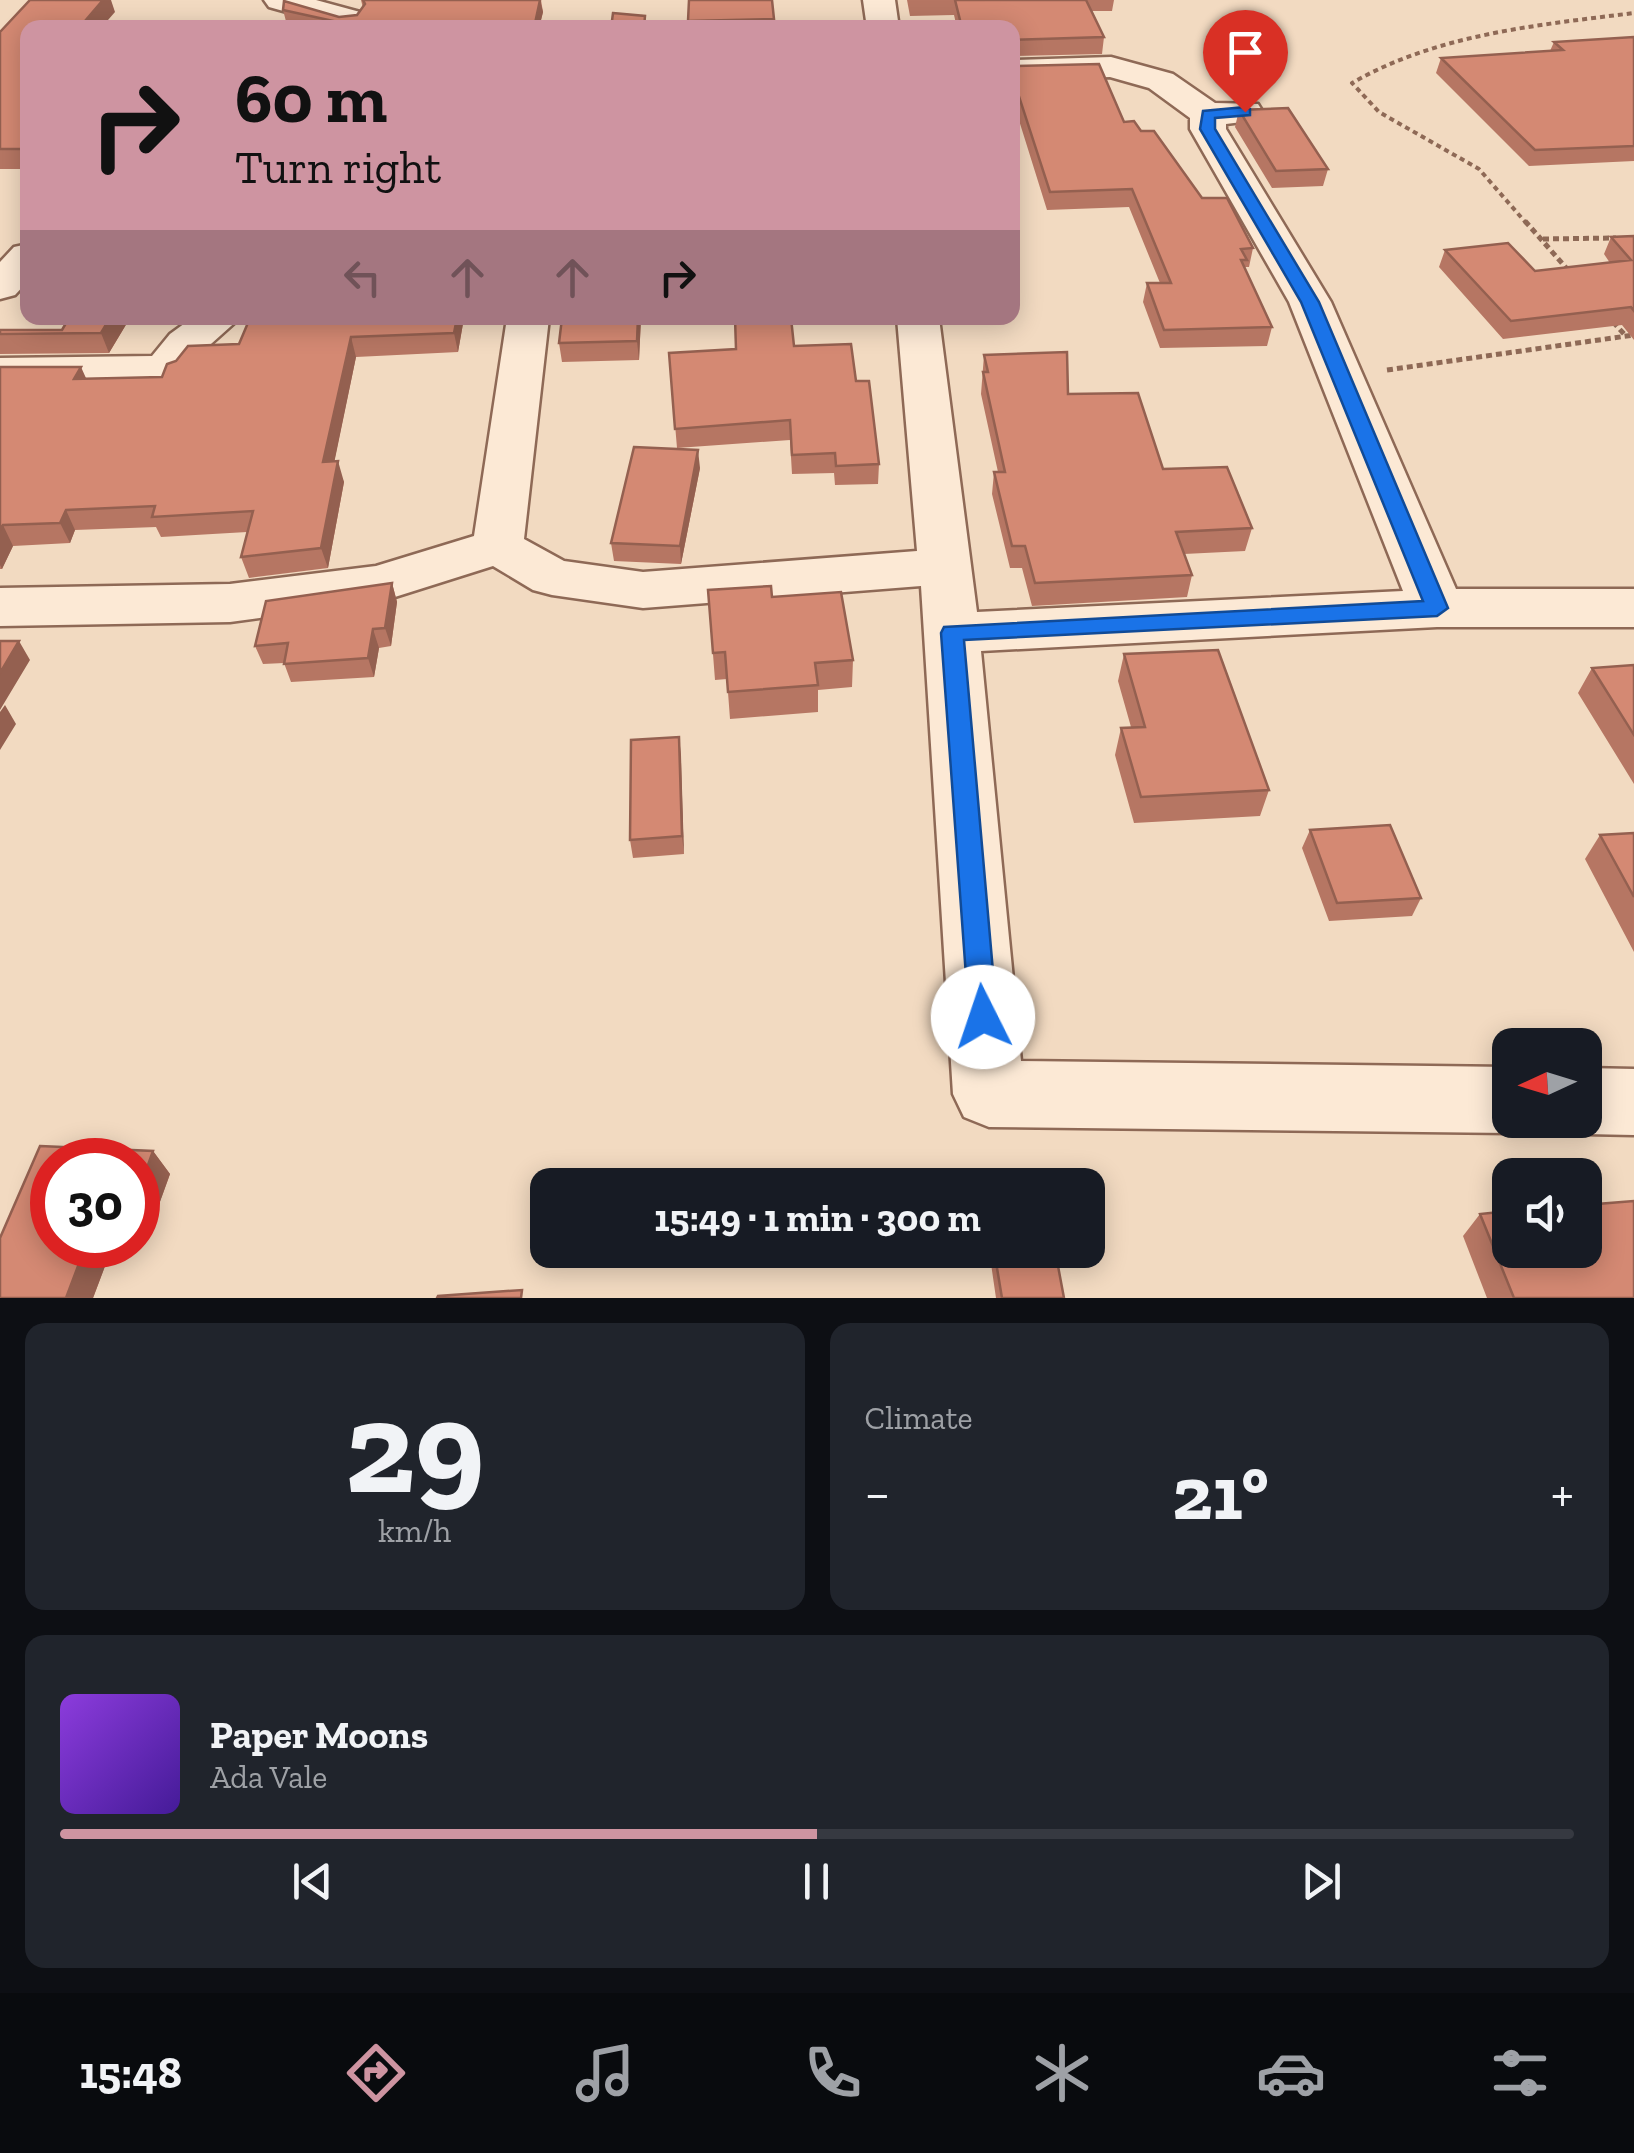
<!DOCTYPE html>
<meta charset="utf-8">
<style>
body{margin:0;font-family:"Zilla Slab",serif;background:#20242c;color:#f1f3f6;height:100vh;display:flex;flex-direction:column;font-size:38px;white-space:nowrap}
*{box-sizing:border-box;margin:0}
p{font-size:32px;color:#9ea1a6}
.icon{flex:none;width:55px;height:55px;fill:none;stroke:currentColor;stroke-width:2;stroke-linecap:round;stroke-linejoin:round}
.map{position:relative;height:1298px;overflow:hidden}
.sheet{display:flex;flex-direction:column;gap:25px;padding:25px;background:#0d0f14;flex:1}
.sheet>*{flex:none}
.guide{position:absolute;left:20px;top:20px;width:1000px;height:305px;border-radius:20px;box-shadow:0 5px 25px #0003;background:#ce94a1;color:#111;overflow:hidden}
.needle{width:65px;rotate:266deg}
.tools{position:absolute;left:1492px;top:1028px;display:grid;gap:20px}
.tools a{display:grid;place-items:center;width:110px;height:110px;border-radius:20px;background:#171b24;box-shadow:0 5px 25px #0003;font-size:50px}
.speed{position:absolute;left:30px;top:1138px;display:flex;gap:20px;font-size:50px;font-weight:700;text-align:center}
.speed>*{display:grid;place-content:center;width:130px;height:130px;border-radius:50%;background:#171b24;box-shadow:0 5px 25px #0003;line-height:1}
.speed .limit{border:15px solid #d22;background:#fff;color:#111}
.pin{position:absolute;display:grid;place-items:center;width:85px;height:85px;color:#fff;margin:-102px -42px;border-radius:50% 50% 50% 0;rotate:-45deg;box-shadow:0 0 10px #0007}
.pin .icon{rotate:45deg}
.me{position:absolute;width:110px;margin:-55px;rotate:356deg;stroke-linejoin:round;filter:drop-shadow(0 0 8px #0008)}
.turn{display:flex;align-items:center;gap:35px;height:210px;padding:0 50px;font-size:45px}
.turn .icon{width:130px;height:130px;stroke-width:2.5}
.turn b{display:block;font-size:70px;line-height:85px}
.lanes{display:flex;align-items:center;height:95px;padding:0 50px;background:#0003;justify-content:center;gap:50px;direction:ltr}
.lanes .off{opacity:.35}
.big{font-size:75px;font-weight:700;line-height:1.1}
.sheet .widget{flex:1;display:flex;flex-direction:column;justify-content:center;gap:15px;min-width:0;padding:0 35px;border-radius:20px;background:#20242c}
.sheet .dial{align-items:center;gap:0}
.dial b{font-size:130px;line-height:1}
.song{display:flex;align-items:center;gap:30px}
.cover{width:120px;height:120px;border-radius:15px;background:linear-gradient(135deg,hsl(270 70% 55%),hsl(260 70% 35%))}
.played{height:10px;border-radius:5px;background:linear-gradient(90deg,#ce94a1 50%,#363941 50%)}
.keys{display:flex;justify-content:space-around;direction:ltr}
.heat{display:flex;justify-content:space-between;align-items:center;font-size:55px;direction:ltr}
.sheet .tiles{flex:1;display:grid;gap:25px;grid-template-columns:1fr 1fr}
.widget:last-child{grid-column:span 2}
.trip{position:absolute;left:530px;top:1168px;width:575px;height:100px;border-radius:20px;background:#171b24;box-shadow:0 5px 25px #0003;font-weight:700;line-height:100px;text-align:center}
.tab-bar{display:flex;height:160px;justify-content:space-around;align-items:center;background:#090b0e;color:#9ea1a6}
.tab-bar .icon{width:70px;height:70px}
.tab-bar .selected{color:#ce94a1}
.tab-bar b{font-size:45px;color:#f1f3f6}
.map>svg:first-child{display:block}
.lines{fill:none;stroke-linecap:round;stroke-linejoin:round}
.minor-casing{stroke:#8e6956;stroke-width:5}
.path-far1{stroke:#8e6956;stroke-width:4;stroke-dasharray:5 4;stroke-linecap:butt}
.path{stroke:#8e6956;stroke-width:5;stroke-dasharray:6 4;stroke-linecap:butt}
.minor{fill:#fce9d5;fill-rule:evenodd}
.wall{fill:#b67663}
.shaded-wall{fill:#946050}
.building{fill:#d48973;stroke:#946050;stroke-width:2.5}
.route{fill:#1a73e8;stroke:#114b97;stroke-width:2.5}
</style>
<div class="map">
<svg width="1634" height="1298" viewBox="0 0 1634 1298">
<rect width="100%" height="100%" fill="#f2dac1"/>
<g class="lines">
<g class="minor-casing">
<path id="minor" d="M 264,0 L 316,0 L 360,12 L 365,19 L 360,26 L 344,28 L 269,7 Z
M 863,0 L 895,0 L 899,28 L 867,28 Z
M 1111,57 L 1173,74 L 1215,103 L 1258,104 L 1263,112 L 1258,120 L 1226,124 L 1226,129 L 1331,302 L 1456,589 L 1634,589 L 1634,627 L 1437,627 L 981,651 L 1021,1061 L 1510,1067 L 1510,1120 L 1537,1120 L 1535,1124 L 1510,1133 L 989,1127 L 964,1117 L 953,1094 L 921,586 L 643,608 L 552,595 L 533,590 L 493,566 L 379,602 L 230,622 L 0,626 L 0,588 L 230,584 L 376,566 L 474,536 L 507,318 L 549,318 L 524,539 L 564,561 L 643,572 L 917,551 L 897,318 L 939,318 L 977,612 L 1403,591 L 1289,302 L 1190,129 L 1190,118 L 1149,88 L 1110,77 L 1012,80 L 1012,60 Z
M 28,244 L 28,281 L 15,295 L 0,299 L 0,262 L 14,247 Z
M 192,318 L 240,318 L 202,352 L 181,379 L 165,382 L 0,384 L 0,358 L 152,356 L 170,334 Z
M 1585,1068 L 1634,1069 L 1634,1135 L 1585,1134 L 1560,1125 L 1558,1120 L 1585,1120 Z"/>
</g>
<path class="path-far1" d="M 1527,224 L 1479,169 L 1379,112 L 1352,83 C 1437,34 1538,25 1634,13"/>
<path class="path" d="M 1525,221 L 1569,271
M 1543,239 L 1616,238
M 1613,322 L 1625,335
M 1387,370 L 1634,335"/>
<use href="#minor" class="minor"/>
</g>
<path class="wall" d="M 361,0 L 541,0 L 543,12 L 539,28 L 299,28 L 287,25 L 283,10 L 339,17 L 357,15 L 363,8 Z
M 689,0 L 772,0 L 774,28 L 688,28 Z
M 907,0 L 1114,0 L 1112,11 L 1092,11 L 1104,37 L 1102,54 L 1012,56 L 1012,28 L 957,28 L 954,15 L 910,16 Z
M 115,12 L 28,28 L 28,169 L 0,169 L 0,32 Z
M 1634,37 L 1634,161 L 1529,166 L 1436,73 L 1441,58 L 1550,51 L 1554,42 Z
M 1012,66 L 1141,131 L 1202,198 L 1253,248 L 1249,267 L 1245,267 L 1245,269 L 1272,327 L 1267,346 L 1160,348 L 1143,302 L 1147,283 L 1160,283 L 1129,207 L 1047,210 L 1012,98 Z
M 1239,110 L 1328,169 L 1323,186 L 1272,188 L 1235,127 Z
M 1634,236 L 1634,340 L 1622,325 L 1503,339 L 1439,267 L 1445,250 L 1535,271 L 1610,263 L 1604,254 L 1611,237 Z
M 69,318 L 130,318 L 109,353 L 0,354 L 0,330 L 62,330 Z
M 250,318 L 464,318 L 458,352 L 356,357 L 334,462 L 344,482 L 328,568 L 249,578 L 241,557 L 247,532 L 161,537 L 156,527 L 75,530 L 70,543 L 13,546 L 2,569 L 0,569 L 0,367 L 87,378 L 162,377 L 239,344 Z
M 641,318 L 639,360 L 562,362 L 559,343 Z
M 794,346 L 856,381 L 879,464 L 878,484 L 835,485 L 834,473 L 792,474 L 790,440 L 677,448 L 669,353 Z
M 984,355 L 1068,394 L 1163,469 L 1252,528 L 1245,551 L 1184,554 L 1192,575 L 1187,597 L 1032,606 L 1022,568 L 1010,568 L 992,494 L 994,472 L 998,472 L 981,394 Z
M 700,468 L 681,564 L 614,561 L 611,543 Z
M 392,583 L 397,602 L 391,646 L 379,648 L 374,677 L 291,682 L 284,663 L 263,664 L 255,646 Z
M 708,590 L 772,597 L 853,660 L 852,687 L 818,690 L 818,712 L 730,719 L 727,679 L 715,680 Z
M 1124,654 L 1269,790 L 1260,816 L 1134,823 L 1115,755 L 1121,728 L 1131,727 L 1118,681 Z
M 1634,665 L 1634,784 L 1578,693 L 1592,668 Z
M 679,737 L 684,854 L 633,858 L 630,840 Z
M 1310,830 L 1421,898 L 1412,916 L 1329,921 L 1302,848 Z
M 1634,833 L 1634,952 L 1585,859 L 1600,835 Z
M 40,1146 L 153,1151 L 170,1174 L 149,1232 L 138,1232 L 138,1160 L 52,1160 L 52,1245 L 113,1245 L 93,1298 L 0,1298 L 0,1238 Z
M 1480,1214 L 1634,1298 L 1487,1298 L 1463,1236 Z
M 989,1250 L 1055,1250 L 1064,1298 L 996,1298 Z"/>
<path class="shaded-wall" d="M 103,0 L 111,0 L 115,12 L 101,28 L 79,28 Z
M 540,0 L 543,12 L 539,28 L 534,28 Z
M 110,318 L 130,318 L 109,353 L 101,333 Z
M 457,318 L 464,318 L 458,352 L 454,333 Z
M 638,318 L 641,318 L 639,360 L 637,341 Z
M 351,337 L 356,357 L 330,483 L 323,462 Z
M 81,367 L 90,387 L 74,379 Z
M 698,450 L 700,468 L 681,564 L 680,546 Z
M 338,461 L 344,482 L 328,568 L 321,548 Z
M 66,510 L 75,530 L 70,543 L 60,523 Z
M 3,525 L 13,546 L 2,569 L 0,565 L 0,530 Z
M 392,583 L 397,602 L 391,646 L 385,628 Z
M 373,629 L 379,648 L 374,677 L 368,658 Z
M 19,641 L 30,660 L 0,710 L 0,673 Z
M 5,705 L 16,724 L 0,750 L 0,712 Z
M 679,737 L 681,755 L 684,854 L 682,836 Z
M 153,1151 L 170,1174 L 149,1232 L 138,1218 L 138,1193 Z
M 86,1245 L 113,1245 L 93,1298 L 66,1298 Z"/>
<path class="building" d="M 30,0 L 103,0 L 79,28 L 28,28 L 28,149 L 0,149 L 0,32 Z
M 363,0 L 540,0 L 534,28 L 328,28 L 338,22 L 283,10 L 284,1 L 339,17 L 357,15 L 365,4 Z
M 689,0 L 772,0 L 774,19 L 688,21 Z
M 955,0 L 1086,0 L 1104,37 L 1012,40 L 1012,28 L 962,28 Z
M 613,13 L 645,16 L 644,28 L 611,28 Z
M 1634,37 L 1634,146 L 1535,150 L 1441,58 L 1563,50 L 1554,42 Z
M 1099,64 L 1124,122 L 1134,121 L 1141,131 L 1154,131 L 1202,198 L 1227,198 L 1253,248 L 1241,249 L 1247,260 L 1241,260 L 1272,327 L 1164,330 L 1147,283 L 1171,283 L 1132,189 L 1050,192 L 1012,75 L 1012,66 Z
M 1288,108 L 1328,169 L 1276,171 L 1239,110 Z
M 1634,236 L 1634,311 L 1631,307 L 1511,321 L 1445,250 L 1508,243 L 1535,271 L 1631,260 L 1611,237 Z
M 69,318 L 110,318 L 101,333 L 0,334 L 0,330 L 62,330 Z
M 250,318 L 457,318 L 454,333 L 351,337 L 323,462 L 338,461 L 321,548 L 241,557 L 253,511 L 152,517 L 155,506 L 66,510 L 60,523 L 3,525 L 0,530 L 0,367 L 81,367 L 74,379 L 162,377 L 167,364 L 176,361 L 188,346 L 239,344 Z
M 562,318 L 638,318 L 637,341 L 559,343 Z
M 735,318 L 791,318 L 794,346 L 851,344 L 856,381 L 869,381 L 879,464 L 836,466 L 835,453 L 792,455 L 790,420 L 675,429 L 669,353 L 736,349 Z
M 1067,352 L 1068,394 L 1138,393 L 1163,469 L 1227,467 L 1252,528 L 1176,532 L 1192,575 L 1035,583 L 1025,546 L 1012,546 L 994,472 L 1005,472 L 983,372 L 988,372 L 984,355 Z
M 634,447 L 698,450 L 680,546 L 611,543 Z
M 392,583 L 385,628 L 373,629 L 368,658 L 284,664 L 288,643 L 255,646 L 266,601 Z
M 771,586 L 772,597 L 841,592 L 853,660 L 815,663 L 818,685 L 728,692 L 725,652 L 713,653 L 708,590 Z
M 0,641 L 19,641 L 0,673 Z
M 1218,650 L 1269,790 L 1141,797 L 1121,728 L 1145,727 L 1124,654 Z
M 1634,665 L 1634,735 L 1592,668 Z
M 679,737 L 682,836 L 630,840 L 631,740 Z
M 1390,825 L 1421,898 L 1337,903 L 1310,830 Z
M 1634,833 L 1634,897 L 1600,835 Z
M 40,1146 L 153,1151 L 138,1193 L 138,1160 L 52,1160 L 52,1245 L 86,1245 L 66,1298 L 0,1298 L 0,1238 Z
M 1634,1201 L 1634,1298 L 1514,1298 L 1480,1214 L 1510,1211 L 1510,1250 L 1585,1250 L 1585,1205 Z
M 994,1250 L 1055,1250 L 1064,1298 L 1002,1298 Z
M 522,1290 L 521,1298 L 437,1298 L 438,1296 Z"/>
<path class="route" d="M 1245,107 L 1250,109 L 1250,115 L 1215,118 L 1215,129 L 1319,302 L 1448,608 L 1437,616 L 964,640 L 997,1017 L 993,1026 L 983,1030 L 973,1026 L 969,1017 L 941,633 L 944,627 L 1423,601 L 1301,302 L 1200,129 L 1203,111 Z"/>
</svg>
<div class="tools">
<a><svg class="needle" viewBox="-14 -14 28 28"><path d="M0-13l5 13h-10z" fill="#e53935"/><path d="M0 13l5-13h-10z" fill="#9ea1a6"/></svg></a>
<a><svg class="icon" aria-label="sound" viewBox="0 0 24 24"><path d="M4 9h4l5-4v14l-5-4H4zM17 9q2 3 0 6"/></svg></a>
</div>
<div class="speed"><div class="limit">30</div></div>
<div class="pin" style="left:1245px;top:112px;background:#d93025"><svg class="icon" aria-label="arrive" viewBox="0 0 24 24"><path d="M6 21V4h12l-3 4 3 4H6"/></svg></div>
<svg class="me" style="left:983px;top:1017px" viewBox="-20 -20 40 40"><circle r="19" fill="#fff"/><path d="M0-13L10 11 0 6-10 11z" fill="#1a73e8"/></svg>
<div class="trip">15:49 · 1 min · 300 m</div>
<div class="guide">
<div class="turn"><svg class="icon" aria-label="right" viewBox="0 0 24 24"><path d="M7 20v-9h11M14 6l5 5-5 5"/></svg><div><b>60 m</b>Turn right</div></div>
<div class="lanes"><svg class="icon off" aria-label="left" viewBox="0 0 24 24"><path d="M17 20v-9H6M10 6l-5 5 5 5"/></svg><svg class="icon off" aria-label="ahead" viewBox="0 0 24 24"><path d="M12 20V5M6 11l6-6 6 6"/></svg><svg class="icon off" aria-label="ahead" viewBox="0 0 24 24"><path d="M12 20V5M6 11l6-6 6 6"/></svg><svg class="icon" aria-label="right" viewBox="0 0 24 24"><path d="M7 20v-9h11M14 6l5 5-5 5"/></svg></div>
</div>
</div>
<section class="sheet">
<div class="tiles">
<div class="widget dial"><b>29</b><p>km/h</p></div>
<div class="widget"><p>Climate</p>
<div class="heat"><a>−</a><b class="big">21°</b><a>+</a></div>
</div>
<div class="widget">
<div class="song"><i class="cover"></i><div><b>Paper Moons</b><p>Ada Vale</p></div></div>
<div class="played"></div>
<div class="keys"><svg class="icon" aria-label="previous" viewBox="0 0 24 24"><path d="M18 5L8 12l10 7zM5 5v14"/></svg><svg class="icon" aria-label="pause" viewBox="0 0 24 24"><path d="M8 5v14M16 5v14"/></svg><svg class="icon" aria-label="next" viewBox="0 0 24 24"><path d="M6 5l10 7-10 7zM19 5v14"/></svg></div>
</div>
</div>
</section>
<nav class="tab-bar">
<b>15:48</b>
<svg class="icon selected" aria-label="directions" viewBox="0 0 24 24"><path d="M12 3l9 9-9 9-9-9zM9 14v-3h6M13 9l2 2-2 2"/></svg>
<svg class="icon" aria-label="music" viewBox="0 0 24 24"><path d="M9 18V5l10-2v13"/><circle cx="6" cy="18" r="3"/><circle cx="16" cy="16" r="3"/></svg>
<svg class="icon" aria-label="phone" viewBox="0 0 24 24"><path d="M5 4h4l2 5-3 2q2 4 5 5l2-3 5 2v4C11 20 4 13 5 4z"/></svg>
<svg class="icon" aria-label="climate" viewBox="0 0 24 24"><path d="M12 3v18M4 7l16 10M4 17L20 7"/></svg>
<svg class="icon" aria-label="car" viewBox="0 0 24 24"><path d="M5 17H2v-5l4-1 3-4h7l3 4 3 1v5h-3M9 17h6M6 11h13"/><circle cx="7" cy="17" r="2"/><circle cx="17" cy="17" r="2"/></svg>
<svg class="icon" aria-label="filters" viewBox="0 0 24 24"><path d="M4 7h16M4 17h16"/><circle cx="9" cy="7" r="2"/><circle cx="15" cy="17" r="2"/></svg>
</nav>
